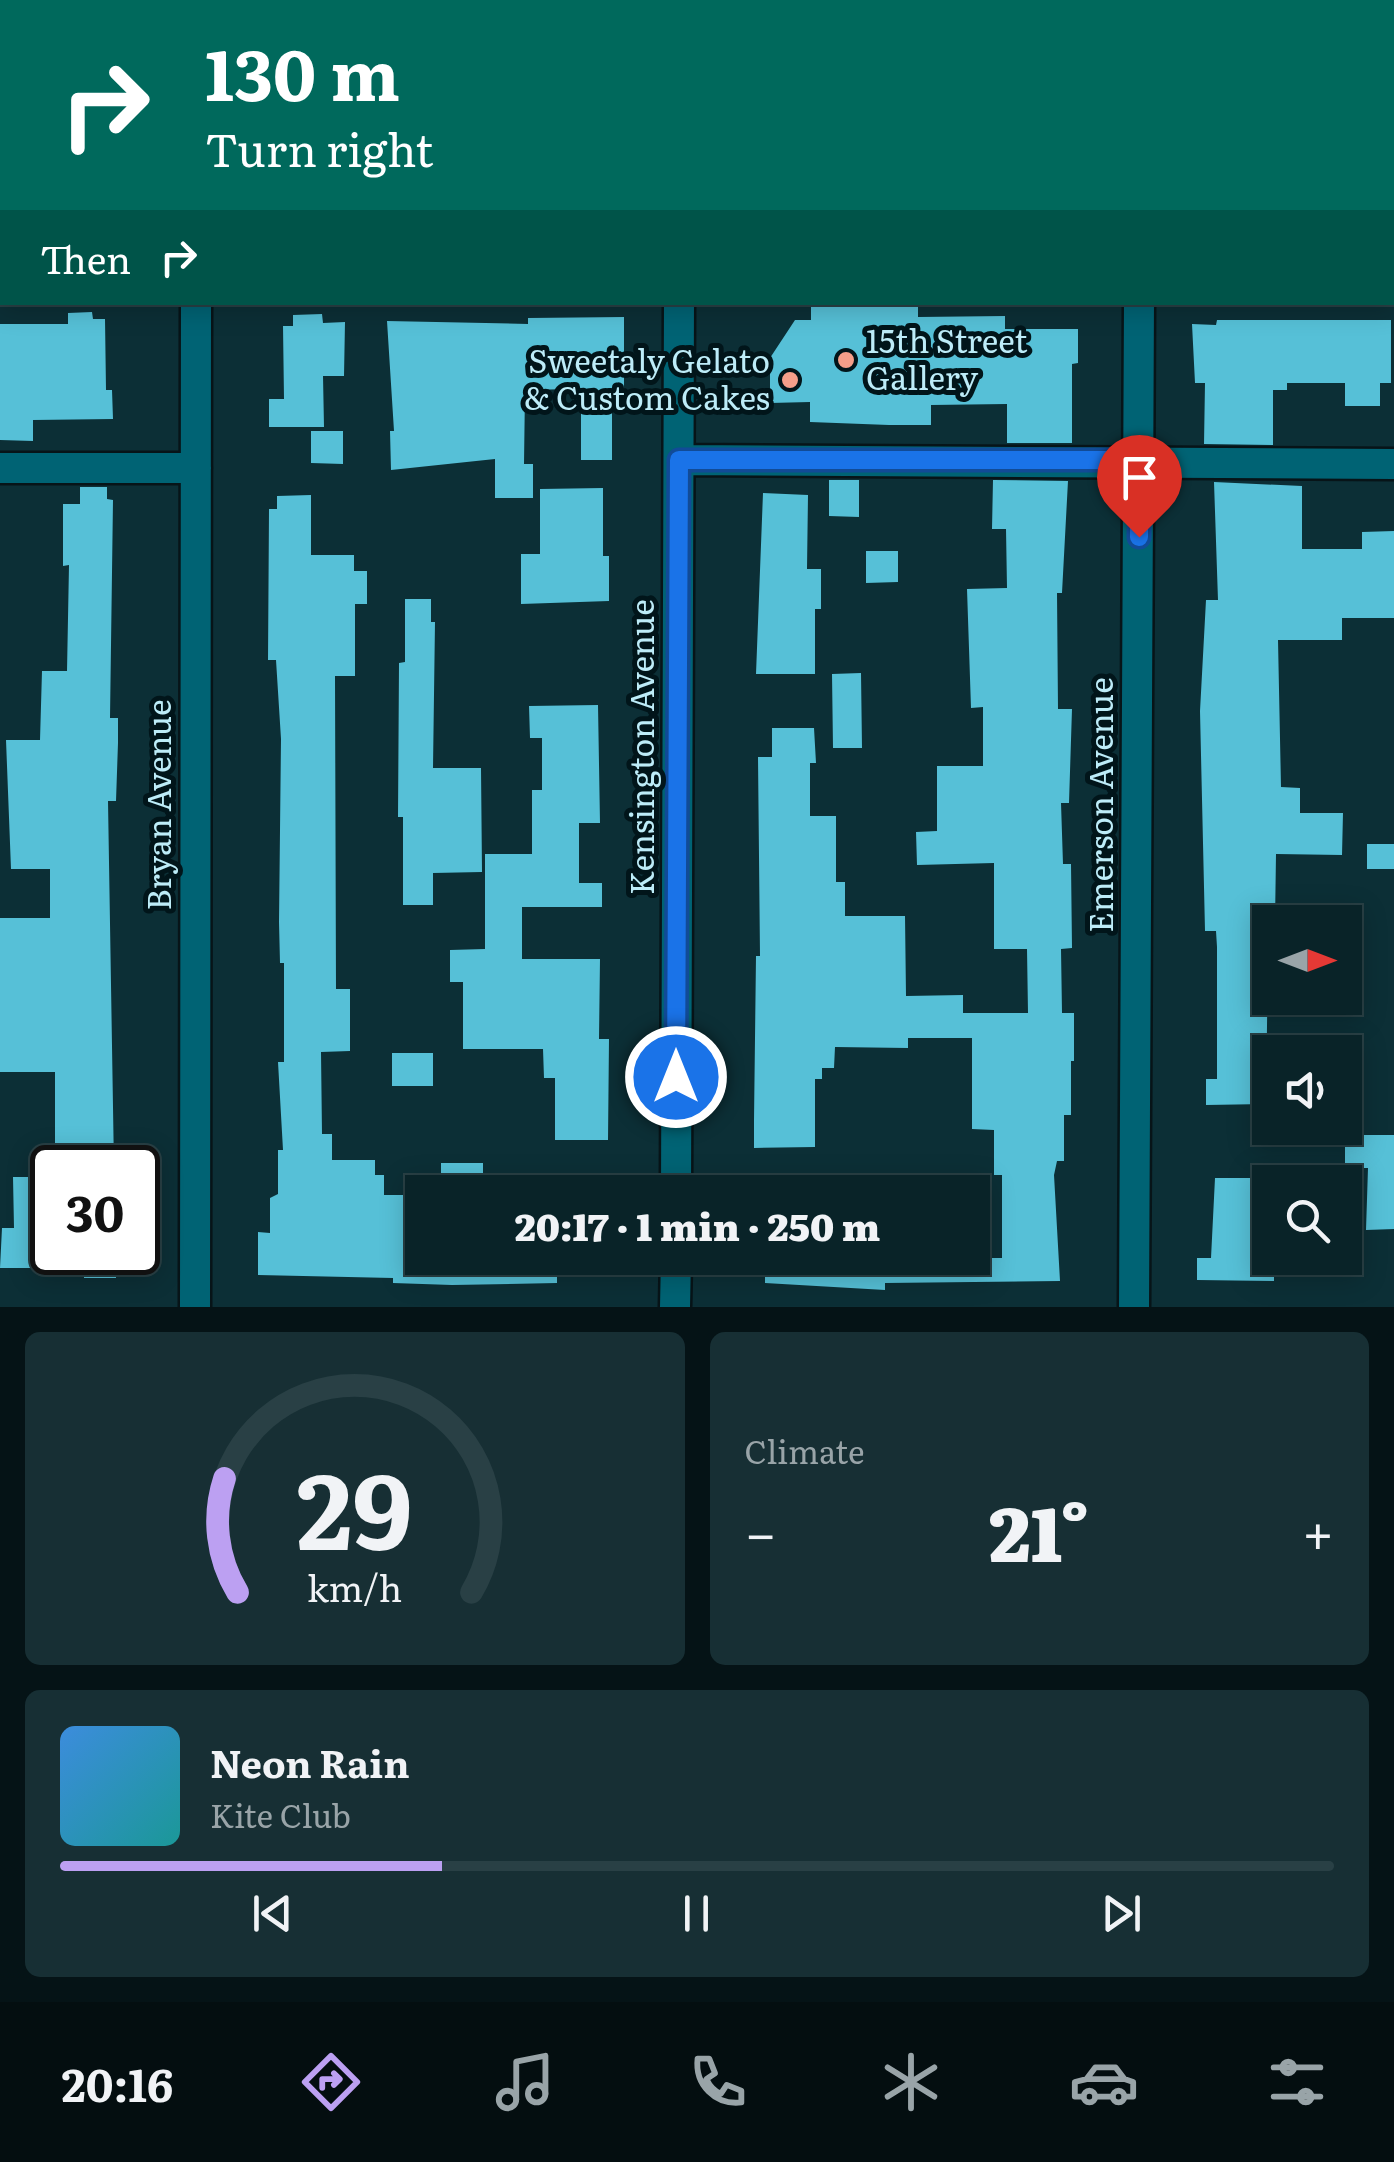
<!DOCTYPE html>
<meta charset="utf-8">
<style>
body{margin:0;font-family:Literata,serif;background:#172f34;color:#f1f3f6;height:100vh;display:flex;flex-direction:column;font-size:38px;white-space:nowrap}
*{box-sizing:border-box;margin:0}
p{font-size:32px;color:#99a4a8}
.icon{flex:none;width:55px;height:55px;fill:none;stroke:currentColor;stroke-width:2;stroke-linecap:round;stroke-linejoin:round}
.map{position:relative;height:1307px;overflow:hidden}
.sheet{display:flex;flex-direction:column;gap:25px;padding:25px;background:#051316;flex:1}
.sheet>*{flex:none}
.banner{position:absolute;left:0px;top:0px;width:1395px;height:305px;box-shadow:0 5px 25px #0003,0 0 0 2px #294045;background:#00695c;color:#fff;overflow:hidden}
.needle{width:65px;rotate:90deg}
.buttons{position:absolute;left:1252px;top:905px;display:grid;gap:20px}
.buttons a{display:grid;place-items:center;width:110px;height:110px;border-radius:0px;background:#092328;box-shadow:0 5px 25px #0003,0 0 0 2px #294045;font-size:50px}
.speed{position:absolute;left:30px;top:1145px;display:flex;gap:20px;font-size:50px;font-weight:700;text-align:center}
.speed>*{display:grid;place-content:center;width:130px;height:130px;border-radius:50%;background:#092328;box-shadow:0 5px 25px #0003,0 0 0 2px #294045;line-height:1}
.speed .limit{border:5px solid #111;border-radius:15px;background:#fff;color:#111}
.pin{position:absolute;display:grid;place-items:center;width:85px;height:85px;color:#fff;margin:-102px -42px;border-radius:50% 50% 50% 0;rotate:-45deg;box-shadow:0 0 10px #0007}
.pin .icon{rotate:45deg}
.me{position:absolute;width:110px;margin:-55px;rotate:0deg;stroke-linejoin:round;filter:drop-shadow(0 0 8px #0008)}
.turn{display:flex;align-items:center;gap:35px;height:210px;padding:0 40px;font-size:45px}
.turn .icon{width:130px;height:130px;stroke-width:2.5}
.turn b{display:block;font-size:70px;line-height:85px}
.then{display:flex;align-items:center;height:95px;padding:0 40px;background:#0003;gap:20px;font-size:38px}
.big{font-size:75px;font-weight:800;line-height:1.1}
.sheet .tile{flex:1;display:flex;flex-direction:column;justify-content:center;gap:15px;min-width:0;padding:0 35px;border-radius:15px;background:#172f34}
.sheet .dial{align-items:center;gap:0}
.dial svg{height:260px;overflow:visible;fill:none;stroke:#294045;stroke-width:7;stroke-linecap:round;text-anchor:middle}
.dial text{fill:#f1f3f6;stroke:none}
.song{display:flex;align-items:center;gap:30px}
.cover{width:120px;height:120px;border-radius:15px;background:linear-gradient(135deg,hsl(210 70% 55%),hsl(180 70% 35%))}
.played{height:10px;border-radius:5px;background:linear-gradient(90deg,#bca0f2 30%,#294045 30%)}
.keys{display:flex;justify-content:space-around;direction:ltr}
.heat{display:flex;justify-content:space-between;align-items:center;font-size:55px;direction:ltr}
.sheet .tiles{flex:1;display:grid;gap:25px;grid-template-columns:1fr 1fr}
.tile:last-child{grid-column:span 2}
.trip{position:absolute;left:405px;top:1175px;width:585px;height:100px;border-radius:0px;background:#092328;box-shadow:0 5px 25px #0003,0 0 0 2px #294045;font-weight:800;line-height:100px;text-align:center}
.tab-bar{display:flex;height:160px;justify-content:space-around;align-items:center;background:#040e10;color:#99a4a8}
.tab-bar .icon{width:70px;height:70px}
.tab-bar .selected{color:#bca0f2}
.tab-bar b{font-size:45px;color:#f1f3f6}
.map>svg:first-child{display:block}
.building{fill:#56c0d7}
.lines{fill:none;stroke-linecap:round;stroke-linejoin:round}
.minor-casing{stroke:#071418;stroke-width:35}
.minor{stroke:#006374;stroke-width:30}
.route-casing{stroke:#114b97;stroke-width:25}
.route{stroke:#1a73e8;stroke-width:18}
.poi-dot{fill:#f49e89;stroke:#01151a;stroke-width:4}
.labels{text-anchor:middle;stroke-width:10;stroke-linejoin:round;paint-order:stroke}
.poi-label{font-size:32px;fill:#bdecf8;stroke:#01151a;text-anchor:start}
.street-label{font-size:32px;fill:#bdecf8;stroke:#01151a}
</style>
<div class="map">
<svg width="1394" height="1307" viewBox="0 0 1394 1307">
<rect width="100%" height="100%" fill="#0c2f36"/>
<path class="building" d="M 811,304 L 918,304 L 918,317 L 1005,316 L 1005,329 L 1078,329 L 1078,363 L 1072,364 L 1072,443 L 1007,443 L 1007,404 L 931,405 L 931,425 L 889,425 L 810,422 L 810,402 L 770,403 L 770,358 L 795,320 L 811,320 Z
M 92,312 L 93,319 L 105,319 L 106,390 L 112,390 L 113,419 L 33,420 L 33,441 L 0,440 L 0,324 L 68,324 L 68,313 Z
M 322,314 L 323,323 L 345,322 L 344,376 L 323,376 L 324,427 L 269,427 L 269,399 L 284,399 L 283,326 L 293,326 L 293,315 Z
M 624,317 L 624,400 L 620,400 L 620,409 L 612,409 L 612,460 L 581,460 L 581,410 L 578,400 L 573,400 L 573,389 L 525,390 L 524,464 L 533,464 L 533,498 L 495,498 L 495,459 L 391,470 L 390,431 L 394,431 L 387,321 L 528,324 L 528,318 Z
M 1217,320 L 1391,320 L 1391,383 L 1380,383 L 1380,406 L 1345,406 L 1345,383 L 1287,383 L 1287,390 L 1273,390 L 1273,445 L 1204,444 L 1205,383 L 1195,383 L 1192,324 L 1216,325 Z
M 311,431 L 343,431 L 343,464 L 311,463 Z
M 829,480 L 859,480 L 859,517 L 829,516 Z
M 993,480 L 1068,481 L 1062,593 L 1057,593 L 1058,709 L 1072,709 L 1069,803 L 1061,803 L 1063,864 L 1071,864 L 1072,948 L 1061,949 L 1062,1013 L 1074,1013 L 1074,1061 L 1071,1061 L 1071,1115 L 1064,1115 L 1064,1161 L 1057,1161 L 1054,1175 L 1060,1281 L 885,1283 L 885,1290 L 765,1283 L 765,1258 L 1002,1258 L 1002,1175 L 994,1175 L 994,1130 L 972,1129 L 972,1038 L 908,1038 L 908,1048 L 835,1047 L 834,1068 L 822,1068 L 822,1079 L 815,1079 L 815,1147 L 754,1148 L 754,1120 L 756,956 L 760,956 L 758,757 L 772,757 L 772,728 L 814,728 L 816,763 L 810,763 L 810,816 L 836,816 L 836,882 L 845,882 L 845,916 L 905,916 L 906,996 L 963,995 L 963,1013 L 1028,1013 L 1027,949 L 994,949 L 994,863 L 917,865 L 916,832 L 937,831 L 937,766 L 983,766 L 983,707 L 971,708 L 967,589 L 1007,588 L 1006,529 L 992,529 Z
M 1214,482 L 1302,486 L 1302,549 L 1362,549 L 1362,532 L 1394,531 L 1394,618 L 1342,618 L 1342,640 L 1278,640 L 1281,787 L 1300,788 L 1300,813 L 1343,813 L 1342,855 L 1276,854 L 1275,922 L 1270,922 L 1268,948 L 1266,1104 L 1206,1105 L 1206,1079 L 1217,1079 L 1217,947 L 1216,931 L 1205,931 L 1200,711 L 1206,600 L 1218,600 Z
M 80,487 L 107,487 L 107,499 L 113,500 L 110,718 L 118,718 L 118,743 L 116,801 L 108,801 L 114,1168 L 55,1168 L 55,1072 L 0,1072 L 0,918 L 50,918 L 50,869 L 11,869 L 6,740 L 40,740 L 42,671 L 67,671 L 69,565 L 63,566 L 63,504 L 80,504 Z
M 603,488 L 603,556 L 609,556 L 609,601 L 521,604 L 521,554 L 540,554 L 540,489 Z
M 763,493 L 808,495 L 807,569 L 821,569 L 821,609 L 815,609 L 815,674 L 756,674 Z
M 311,495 L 311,555 L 354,555 L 354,571 L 367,571 L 367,604 L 355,604 L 355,676 L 335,676 L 336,989 L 350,989 L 350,1051 L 321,1052 L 322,1134 L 332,1134 L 332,1160 L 375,1160 L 375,1175 L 384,1175 L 384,1195 L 422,1195 L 422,1258 L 557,1258 L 557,1283 L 452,1285 L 393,1283 L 393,1278 L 258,1275 L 258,1232 L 270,1233 L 270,1198 L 278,1194 L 278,1150 L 283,1150 L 278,1062 L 284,1062 L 284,963 L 280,963 L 279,922 L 281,739 L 276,660 L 268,660 L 269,509 L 277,509 L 277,496 Z
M 866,551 L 898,551 L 898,582 L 866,583 Z
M 405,599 L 431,599 L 431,622 L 435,622 L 433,768 L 481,768 L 482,872 L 433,873 L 433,905 L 403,905 L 403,817 L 398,817 L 399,663 L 405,662 Z
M 861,673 L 862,748 L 833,748 L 832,674 Z
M 598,705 L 600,823 L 579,823 L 579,883 L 602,883 L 602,907 L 522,907 L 522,959 L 600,959 L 599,1039 L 609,1039 L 608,1140 L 555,1140 L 555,1078 L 544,1078 L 543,1049 L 463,1049 L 463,982 L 450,982 L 450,950 L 485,949 L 485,854 L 532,854 L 532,790 L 542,790 L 542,738 L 530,738 L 529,706 Z
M 1367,844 L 1394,844 L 1394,869 L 1367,869 Z
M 392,1053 L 433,1053 L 433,1086 L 392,1086 Z
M 1345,1135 L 1394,1135 L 1394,1229 L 1366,1230 L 1368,1168 L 1345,1168 Z
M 441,1163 L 483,1163 L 483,1192 L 441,1192 Z
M 13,1177 L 46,1177 L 48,1268 L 0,1268 L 2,1228 L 14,1228 Z
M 1215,1178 L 1268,1178 L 1267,1258 L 1274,1258 L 1274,1281 L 1197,1280 L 1197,1258 L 1211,1258 Z
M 84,1252 L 116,1252 L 116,1278 L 84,1278 Z"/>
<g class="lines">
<g class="minor-casing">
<path id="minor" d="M 718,0 L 718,2
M 1387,0 L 1387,2
M 0,2 L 256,2
M 1165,2 L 1165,0
M 0,233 L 2,233
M 1392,238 L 1394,238
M 679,460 L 1394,464
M 0,468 L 196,468
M 676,1192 L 679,302
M 195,1307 L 196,302
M 675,1307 L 676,1258
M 1134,1307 L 1139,302"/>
</g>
<use href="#minor" class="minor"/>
</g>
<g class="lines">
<g class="route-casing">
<path id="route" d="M 676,1077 L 679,460 L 1140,460 L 1139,537"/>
</g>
<use href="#route" class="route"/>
</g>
<g class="poi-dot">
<circle cx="846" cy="360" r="10"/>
<circle cx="790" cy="380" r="10"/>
</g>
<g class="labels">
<g class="poi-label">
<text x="866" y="353">15th Street<tspan x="866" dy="37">Gallery</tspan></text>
<text x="770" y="373" text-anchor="end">Sweetaly Gelato<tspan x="770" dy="37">&amp; Custom Cakes</tspan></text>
</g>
<g class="street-label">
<text transform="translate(643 747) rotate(-90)" y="11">Kensington Avenue</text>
<text transform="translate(160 805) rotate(-90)" y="11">Bryan Avenue</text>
<text transform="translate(1102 805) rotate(-90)" y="11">Emerson Avenue</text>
</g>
</g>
</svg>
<div class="buttons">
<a><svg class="needle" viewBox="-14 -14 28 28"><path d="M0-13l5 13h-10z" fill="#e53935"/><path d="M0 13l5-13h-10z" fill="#99a4a8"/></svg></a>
<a><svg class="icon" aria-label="sound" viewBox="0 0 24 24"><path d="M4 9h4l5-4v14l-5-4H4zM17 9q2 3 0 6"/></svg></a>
<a><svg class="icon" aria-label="search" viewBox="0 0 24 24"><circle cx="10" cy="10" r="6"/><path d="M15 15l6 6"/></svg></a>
</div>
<div class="speed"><div class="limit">30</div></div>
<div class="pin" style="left:1139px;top:537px;background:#d93025"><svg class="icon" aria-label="arrive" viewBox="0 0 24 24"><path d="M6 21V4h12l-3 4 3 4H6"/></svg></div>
<svg class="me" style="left:676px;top:1077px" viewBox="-20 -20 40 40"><circle r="17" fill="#1a73e8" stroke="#fff" stroke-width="3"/><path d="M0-11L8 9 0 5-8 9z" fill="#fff"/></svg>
<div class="trip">20:17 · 1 min · 250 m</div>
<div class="banner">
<div class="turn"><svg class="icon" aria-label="right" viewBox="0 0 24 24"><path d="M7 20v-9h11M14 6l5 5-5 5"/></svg><div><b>130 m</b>Turn right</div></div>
<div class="then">Then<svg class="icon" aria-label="right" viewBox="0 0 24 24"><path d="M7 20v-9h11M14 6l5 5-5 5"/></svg></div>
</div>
</div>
<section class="sheet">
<div class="tiles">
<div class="tile dial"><svg viewBox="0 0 100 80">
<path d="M14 69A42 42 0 1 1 86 69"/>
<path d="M14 69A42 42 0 0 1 10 34" stroke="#bca0f2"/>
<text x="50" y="56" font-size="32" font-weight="700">29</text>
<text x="50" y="72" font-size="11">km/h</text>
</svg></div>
<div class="tile"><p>Climate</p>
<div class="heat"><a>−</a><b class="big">21°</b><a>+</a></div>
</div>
<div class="tile">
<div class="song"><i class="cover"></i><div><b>Neon Rain</b><p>Kite Club</p></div></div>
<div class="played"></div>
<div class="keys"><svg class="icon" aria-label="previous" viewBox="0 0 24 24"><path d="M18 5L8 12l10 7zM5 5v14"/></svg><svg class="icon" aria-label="pause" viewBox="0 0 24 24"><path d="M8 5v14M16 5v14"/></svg><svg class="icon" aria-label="next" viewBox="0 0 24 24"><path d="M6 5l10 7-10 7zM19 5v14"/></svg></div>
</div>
</div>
</section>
<nav class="tab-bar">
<b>20:16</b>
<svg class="icon selected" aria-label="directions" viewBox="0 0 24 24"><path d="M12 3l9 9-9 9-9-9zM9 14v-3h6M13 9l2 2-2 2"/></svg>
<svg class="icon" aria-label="music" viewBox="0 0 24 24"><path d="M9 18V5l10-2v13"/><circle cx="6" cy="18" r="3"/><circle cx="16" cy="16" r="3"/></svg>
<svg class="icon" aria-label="phone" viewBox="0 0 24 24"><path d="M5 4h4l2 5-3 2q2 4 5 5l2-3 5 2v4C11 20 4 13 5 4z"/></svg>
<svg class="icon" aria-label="climate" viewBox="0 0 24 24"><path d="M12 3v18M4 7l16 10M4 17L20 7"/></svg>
<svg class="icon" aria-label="car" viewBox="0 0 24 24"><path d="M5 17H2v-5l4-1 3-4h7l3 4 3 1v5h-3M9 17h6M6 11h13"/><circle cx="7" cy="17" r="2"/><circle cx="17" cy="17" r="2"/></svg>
<svg class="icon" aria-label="filters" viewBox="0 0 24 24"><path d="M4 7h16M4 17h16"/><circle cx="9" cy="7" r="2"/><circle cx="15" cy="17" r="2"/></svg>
</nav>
